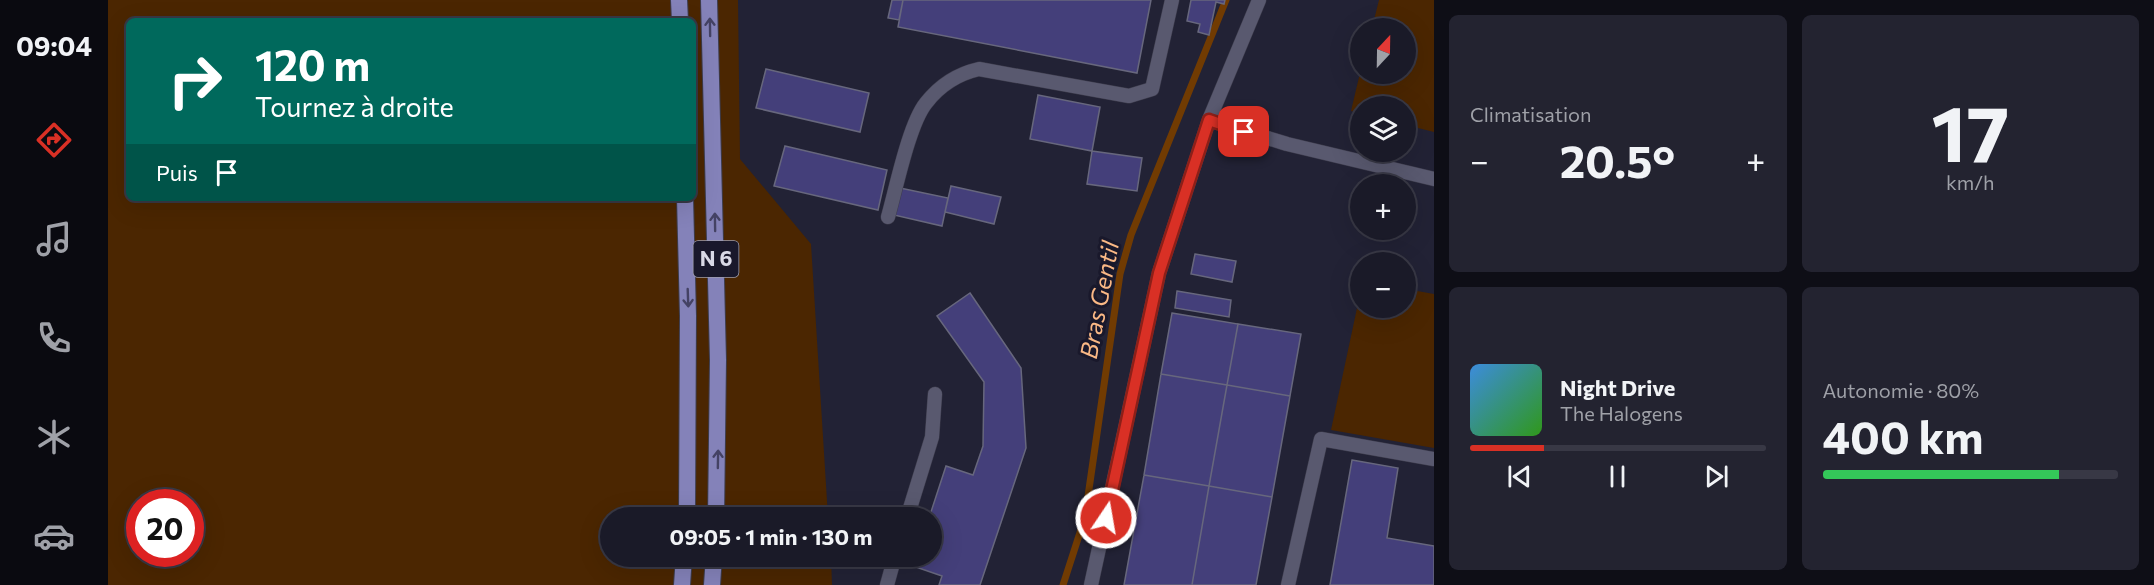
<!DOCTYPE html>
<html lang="fr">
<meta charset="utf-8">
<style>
body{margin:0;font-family:Commissioner,sans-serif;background:#232330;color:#f1f3f6;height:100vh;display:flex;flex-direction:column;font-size:22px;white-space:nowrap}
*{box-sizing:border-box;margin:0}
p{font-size:20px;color:#9fa1a8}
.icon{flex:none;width:33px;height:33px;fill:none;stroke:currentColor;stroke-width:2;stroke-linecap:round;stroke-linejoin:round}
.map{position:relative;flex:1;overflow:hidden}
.drawer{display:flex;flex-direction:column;gap:15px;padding:15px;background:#0e0e16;width:720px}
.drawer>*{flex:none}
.top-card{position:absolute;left:18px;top:18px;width:570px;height:183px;border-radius:9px;box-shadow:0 6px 24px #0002,0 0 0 2px #383845;background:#00695c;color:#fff;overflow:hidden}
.needle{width:39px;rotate:22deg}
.fabs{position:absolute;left:1242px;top:18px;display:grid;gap:12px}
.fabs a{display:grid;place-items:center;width:66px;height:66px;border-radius:50%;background:#1a1a28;box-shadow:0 6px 24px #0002,0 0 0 2px #383845;font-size:30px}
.speed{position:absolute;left:18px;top:489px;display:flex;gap:12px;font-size:30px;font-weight:700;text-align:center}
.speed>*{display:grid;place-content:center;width:78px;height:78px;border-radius:50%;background:#1a1a28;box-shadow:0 6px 24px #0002,0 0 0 2px #383845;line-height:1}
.speed .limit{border:9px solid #d22;background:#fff;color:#111}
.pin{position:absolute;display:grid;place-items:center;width:51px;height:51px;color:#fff;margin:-26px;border-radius:12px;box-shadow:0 3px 9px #0006}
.me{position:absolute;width:66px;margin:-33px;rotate:12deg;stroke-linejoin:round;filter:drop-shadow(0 0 4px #0008)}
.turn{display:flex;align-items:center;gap:21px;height:126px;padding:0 30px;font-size:27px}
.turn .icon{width:78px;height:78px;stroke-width:2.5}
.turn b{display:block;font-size:42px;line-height:51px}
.then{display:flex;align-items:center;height:57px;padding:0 30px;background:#0003;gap:12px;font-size:22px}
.big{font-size:45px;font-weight:700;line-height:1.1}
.drawer .tile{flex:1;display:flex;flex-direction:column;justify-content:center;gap:9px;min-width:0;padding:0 21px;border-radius:9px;background:#232330}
.drawer .dial{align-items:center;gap:0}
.dial b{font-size:78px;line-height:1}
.song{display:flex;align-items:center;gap:18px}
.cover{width:72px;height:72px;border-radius:9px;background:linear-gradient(135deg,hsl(210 70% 55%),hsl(110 70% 35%))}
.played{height:6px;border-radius:3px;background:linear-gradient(90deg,#d93025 25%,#383845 25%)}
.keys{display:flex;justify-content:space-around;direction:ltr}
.heat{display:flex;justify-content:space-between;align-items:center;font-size:33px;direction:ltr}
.charge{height:9px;border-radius:4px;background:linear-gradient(90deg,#34c759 80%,#383845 0)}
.drawer .tiles{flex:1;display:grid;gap:15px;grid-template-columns:repeat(2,1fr)}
.trip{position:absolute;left:492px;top:507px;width:342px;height:60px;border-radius:30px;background:#1a1a28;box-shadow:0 6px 24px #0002,0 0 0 2px #383845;font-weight:700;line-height:60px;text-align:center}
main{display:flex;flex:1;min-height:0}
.tabs{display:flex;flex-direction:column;width:108px;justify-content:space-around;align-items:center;background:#0a0a10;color:#9fa1a8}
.tabs .icon{width:42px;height:42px}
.tabs .current{color:#d93025}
.tabs b{font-size:27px;color:#f1f3f6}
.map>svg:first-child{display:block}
.green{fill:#4b2601;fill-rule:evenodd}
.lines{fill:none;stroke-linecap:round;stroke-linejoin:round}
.stream{stroke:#713b02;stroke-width:7}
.building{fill:#443f7a;stroke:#67677d;stroke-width:1.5}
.service-casing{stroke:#3d3c4c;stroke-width:15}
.primary-casing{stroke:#3d3c4c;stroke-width:18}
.service{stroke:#59596f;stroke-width:14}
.primary{stroke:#8482b9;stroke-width:16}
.oneway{stroke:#444264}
.route-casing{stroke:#8d1f18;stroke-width:15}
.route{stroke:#d93025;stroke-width:10}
.labels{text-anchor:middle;stroke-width:6;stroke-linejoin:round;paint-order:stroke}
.shield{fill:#19182b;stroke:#9f9fae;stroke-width:1.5}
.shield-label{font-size:21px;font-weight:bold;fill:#d9d9e6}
.water-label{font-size:24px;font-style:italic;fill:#fab885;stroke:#19182b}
</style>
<main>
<nav class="tabs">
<b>09:04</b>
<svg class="icon current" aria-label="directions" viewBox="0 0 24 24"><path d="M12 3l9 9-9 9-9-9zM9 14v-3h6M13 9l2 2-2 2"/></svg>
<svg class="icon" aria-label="music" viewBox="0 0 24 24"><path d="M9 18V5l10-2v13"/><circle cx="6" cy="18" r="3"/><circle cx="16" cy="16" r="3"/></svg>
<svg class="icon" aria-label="phone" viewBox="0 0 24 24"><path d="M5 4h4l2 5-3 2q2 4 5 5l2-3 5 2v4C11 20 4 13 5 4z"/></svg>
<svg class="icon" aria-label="climate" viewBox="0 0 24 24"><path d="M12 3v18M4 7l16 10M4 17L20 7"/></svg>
<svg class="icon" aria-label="car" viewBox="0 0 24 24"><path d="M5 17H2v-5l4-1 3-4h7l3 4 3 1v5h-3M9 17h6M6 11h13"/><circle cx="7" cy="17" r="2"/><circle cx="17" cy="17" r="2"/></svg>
</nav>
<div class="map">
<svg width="1326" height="585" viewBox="0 0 1326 585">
<rect width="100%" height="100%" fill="#222235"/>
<path class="green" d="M 0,0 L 630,0 L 632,159 L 703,244 L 720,517 L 502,518 L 502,556 L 723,557 L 724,585 L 0,585 ZM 21,21 L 585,21 L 585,198 L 21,198 ZM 32,502 L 82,502 L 82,554 L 32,554 Z
M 1271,0 L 1326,0 L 1326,132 L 1298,125 L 1298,106 L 1252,106 L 1252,113 L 1243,111 L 1252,73 L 1298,74 L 1298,28 L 1264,28 Z
M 1298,289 L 1326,294 L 1326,448 L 1223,430 L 1252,294 L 1252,308 L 1298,308 Z"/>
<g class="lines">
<path class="stream" d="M 955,585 L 977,517 L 1012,274 L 1023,235 L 1118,0"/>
</g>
<path class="building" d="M 784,0 L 795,0 L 791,20 L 780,18 Z
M 795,0 L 1043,0 L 1029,73 L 790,27 Z
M 1083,0 L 1117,0 L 1116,4 L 1108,2 L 1101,35 L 1090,32 L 1092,24 L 1079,21 Z
M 658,69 L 761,93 L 752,132 L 648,108 Z
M 930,95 L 992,107 L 984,151 L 922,139 Z
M 677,146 L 779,170 L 770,210 L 666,186 Z
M 984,151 L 1034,158 L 1029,191 L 979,184 Z
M 843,186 L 893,197 L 886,224 L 837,212 Z
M 792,188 L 840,198 L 834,226 L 786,215 Z
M 1087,254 L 1128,261 L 1124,282 L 1083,274 Z
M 1069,291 L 1123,300 L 1121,317 L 1067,308 Z
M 862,293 L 913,368 L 918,448 L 872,585 L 831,585 L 834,576 L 805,566 L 808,556 L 824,556 L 824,518 L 821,518 L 838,466 L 865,475 L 875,446 L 876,382 L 829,316 Z
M 1064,313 L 1130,324 L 1119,385 L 1053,374 Z
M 1130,324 L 1193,334 L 1182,396 L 1119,385 Z
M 1053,374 L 1119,385 L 1101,486 L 1036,475 Z
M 1119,385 L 1182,396 L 1164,497 L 1101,486 Z
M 1244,460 L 1290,468 L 1279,538 L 1326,546 L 1326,585 L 1222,585 Z
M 1036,475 L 1101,486 L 1084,585 L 1016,585 Z
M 1101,486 L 1164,497 L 1148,585 L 1084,585 Z"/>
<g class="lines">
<g class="service-casing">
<path id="service" d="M 1101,120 L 1179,144 L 1326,179
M 780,217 C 788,189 801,124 818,103 C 832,85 849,74 871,69 L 1021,96 L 1044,89 L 1064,0
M 799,518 L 824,437 L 827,394
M 779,585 L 787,556
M 983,585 L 1051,273 L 1101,120 L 1151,0
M 1180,585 L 1213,439 L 1326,459"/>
</g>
<g class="primary-casing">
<path id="primary" d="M 571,0 L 572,21
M 601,0 L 610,360 L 608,518
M 577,198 L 580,316 L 579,518
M 574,585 L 576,556
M 604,585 L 606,556"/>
</g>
<use href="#service" class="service"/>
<use href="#primary" class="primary"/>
</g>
<defs><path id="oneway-shaft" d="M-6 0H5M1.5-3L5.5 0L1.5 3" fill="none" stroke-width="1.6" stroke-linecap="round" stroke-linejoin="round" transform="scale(1.5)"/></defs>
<g class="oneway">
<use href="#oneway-shaft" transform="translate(602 27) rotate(-91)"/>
<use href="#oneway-shaft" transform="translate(607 222) rotate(-91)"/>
<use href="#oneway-shaft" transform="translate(580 298) rotate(88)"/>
<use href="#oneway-shaft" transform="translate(610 459) rotate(-89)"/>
</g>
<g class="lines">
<g class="route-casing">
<path id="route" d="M 998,518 L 1051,273 L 1101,120 L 1136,132"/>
</g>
<use href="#route" class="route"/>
</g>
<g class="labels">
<rect class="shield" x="585.5" y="241" width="45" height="36" rx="4.5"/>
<g class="shield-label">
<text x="608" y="266">N 6</text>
</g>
<g class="water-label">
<text transform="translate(992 300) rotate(-79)" y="8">Bras Gentil</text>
</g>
</g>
</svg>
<div class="fabs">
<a><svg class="needle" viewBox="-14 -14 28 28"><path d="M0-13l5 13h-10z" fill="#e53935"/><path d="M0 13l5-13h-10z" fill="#9fa1a8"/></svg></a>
<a><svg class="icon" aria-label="layers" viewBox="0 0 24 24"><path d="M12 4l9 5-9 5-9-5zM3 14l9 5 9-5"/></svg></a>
<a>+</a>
<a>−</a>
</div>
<div class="speed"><div class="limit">20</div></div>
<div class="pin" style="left:1136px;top:132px;background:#d93025"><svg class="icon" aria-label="arrive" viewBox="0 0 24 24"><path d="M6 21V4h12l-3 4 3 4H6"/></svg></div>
<svg class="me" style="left:998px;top:518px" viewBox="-20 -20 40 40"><circle r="17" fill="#d93025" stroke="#fff" stroke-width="3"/><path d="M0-11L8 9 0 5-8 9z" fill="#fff"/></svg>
<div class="trip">09:05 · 1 min · 130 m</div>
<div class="top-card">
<div class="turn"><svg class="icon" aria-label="right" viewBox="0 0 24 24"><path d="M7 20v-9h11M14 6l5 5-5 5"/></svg><div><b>120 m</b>Tournez à droite</div></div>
<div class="then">Puis<svg class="icon" aria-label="arrive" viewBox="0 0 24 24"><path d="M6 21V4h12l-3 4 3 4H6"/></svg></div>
</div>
</div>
<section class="drawer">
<div class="tiles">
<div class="tile"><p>Climatisation</p>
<div class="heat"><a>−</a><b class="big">20.5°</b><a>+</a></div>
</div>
<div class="tile dial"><b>17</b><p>km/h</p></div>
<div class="tile">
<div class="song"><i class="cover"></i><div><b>Night Drive</b><p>The Halogens</p></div></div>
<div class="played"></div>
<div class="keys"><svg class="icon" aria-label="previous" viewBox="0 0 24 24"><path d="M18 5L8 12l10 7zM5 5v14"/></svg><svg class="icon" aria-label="pause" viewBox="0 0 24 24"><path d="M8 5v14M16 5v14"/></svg><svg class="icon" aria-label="next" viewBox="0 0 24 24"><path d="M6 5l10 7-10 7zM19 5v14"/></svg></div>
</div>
<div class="tile"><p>Autonomie · 80%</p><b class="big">400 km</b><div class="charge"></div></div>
</div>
</section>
</main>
